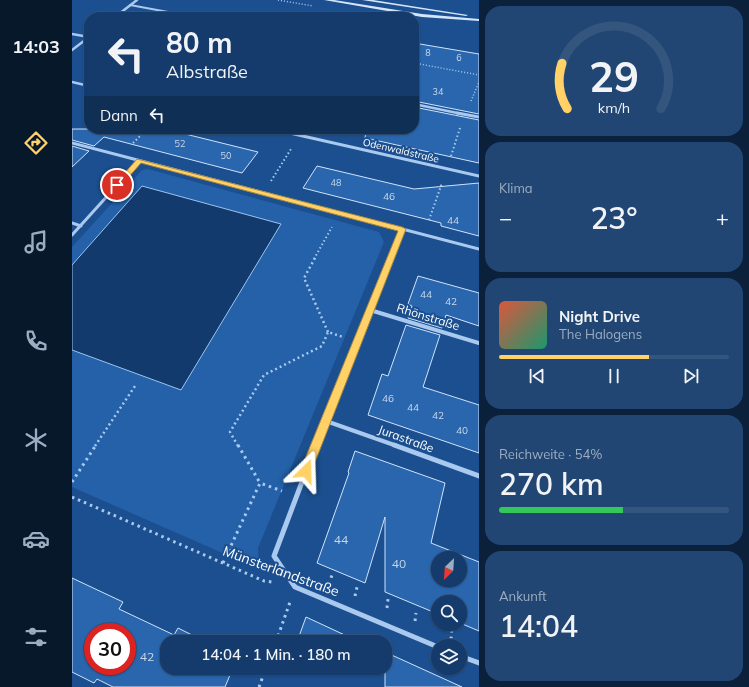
<!DOCTYPE html>
<html lang="de">
<meta charset="utf-8">
<style>
body{margin:0;font-family:Mulish,sans-serif;background:#214673;color:#f1f3f6;height:100vh;display:flex;flex-direction:column;font-size:15px;white-space:nowrap}
*{box-sizing:border-box;margin:0}
p{font-size:13px;color:#9dadc1}
.icon{flex:none;width:22px;height:22px;fill:none;stroke:currentColor;stroke-width:2;stroke-linecap:round;stroke-linejoin:round}
.map{position:relative;flex:1;overflow:hidden}
.drawer{display:flex;flex-direction:column;gap:6px;padding:6px;background:#0b203b;width:270px}
.drawer>*{flex:none}
.guide{position:absolute;left:12px;top:12px;width:335px;height:122px;border-radius:16px;box-shadow:0 1px 3px #0004,0 0 0 1px #33557e;background:#143b6b;color:#f1f3f6;overflow:hidden}
.needle{width:26px;rotate:205deg}
.controls{position:absolute;left:359px;top:551px;display:grid;gap:8px}
.controls a{display:grid;place-items:center;width:36px;height:36px;border-radius:50%;background:#143b6b;box-shadow:0 1px 3px #0004,0 0 0 1px #33557e;font-size:20px}
.speed{position:absolute;left:12px;top:623px;display:flex;gap:8px;font-size:20px;font-weight:700;text-align:center}
.speed>*{display:grid;place-content:center;width:52px;height:52px;border-radius:50%;background:#143b6b;box-shadow:0 1px 3px #0004,0 0 0 1px #33557e;line-height:1}
.speed .limit{border:6px solid #d22;background:#fff;color:#111}
.pin{position:absolute;display:grid;place-items:center;width:34px;height:34px;color:#fff;margin:-17px;border:2px solid #fff;border-radius:50%;box-shadow:0 1px 4px #0007}
.me{position:absolute;width:44px;margin:-22px;rotate:22deg;stroke-linejoin:round;filter:drop-shadow(0 0 3px #0008)}
.turn{display:flex;align-items:center;gap:14px;height:84px;padding:0 16px;font-size:18px}
.turn .icon{width:52px;height:52px;stroke-width:2.5}
.turn b{display:block;font-size:28px;line-height:34px}
.then{display:flex;align-items:center;height:38px;padding:0 16px;background:#0003;gap:8px;font-size:15px}
.big{font-size:30px;font-weight:600;line-height:1.1}
.drawer .widget{flex:1;display:flex;flex-direction:column;justify-content:center;gap:6px;min-width:0;padding:0 14px;border-radius:16px;background:#214673}
.drawer .dial{align-items:center;gap:0}
.dial svg{height:104px;overflow:visible;fill:none;stroke:#33557e;stroke-width:7;stroke-linecap:round;text-anchor:middle}
.dial text{fill:#f1f3f6;stroke:none}
.song{display:flex;align-items:center;gap:12px}
.cover{width:48px;height:48px;border-radius:6px;background:linear-gradient(135deg,hsl(10 70% 55%),hsl(160 70% 35%))}
.played{height:4px;border-radius:2px;background:linear-gradient(90deg,#ffd166 65%,#33557e 65%)}
.keys{display:flex;justify-content:space-around;direction:ltr}
.heat{display:flex;justify-content:space-between;align-items:center;font-size:22px;direction:ltr}
.charge{height:6px;border-radius:3px;background:linear-gradient(90deg,#34c759 54%,#33557e 0)}
.trip{position:absolute;left:88px;top:635px;width:232px;height:40px;border-radius:16px;background:#143b6b;box-shadow:0 1px 3px #0004,0 0 0 1px #33557e;font-weight:600;line-height:40px;text-align:center}
main{display:flex;flex:1;min-height:0}
.tabs{display:flex;flex-direction:column;width:72px;justify-content:space-around;align-items:center;background:#08182b;color:#9dadc1}
.tabs .icon{width:28px;height:28px}
.tabs .current{color:#ffd166}
.tabs b{font-size:18px;color:#f1f3f6}
.map>svg:first-child{display:block}
.green{fill:#2461a8}
.water{fill:#123a6d;stroke:#9cc4f0}
.building{fill:#2a66ad;stroke:#cfe3fa;fill-rule:evenodd}
.lines{fill:none;stroke-linecap:round;stroke-linejoin:round}
.path-far3{stroke:#a9c9ee;stroke-width:1.5;stroke-dasharray:1 2;stroke-linecap:butt}
.path-far2{stroke:#a9c9ee;stroke-width:2;stroke-dasharray:1.5 2.5;stroke-linecap:butt}
.path-far1{stroke:#a9c9ee;stroke-width:2.5;stroke-dasharray:2 3;stroke-linecap:butt}
.path{stroke:#a9c9ee;stroke-width:3;stroke-dasharray:2.5 4;stroke-linecap:butt}
.lane{stroke:#a9c9ee;stroke-width:2}
.street-far3{stroke:#a9c9ee;stroke-width:2.5}
.street-far2{stroke:#a9c9ee;stroke-width:3}
.street-far1{stroke:#a9c9ee;stroke-width:4}
.street{stroke:#a9c9ee;stroke-width:5}
.secondary{fill:#d6e6fa;fill-rule:evenodd}
.route{fill:#ffd166;stroke:#a68842}
.labels{text-anchor:middle;stroke-width:4;stroke-linejoin:round;paint-order:stroke}
.far-number-label{font-size:9px;fill:#cad9ea}
.far-street-label{font-size:10px;fill:#fff;stroke:#1b4f8f}
.number-label{font-size:10px;fill:#cad9ea}
.street-label{font-size:12px;fill:#fff;stroke:#1b4f8f}
.near-number-label{font-size:12px;fill:#cad9ea}
.near-street-label{font-size:14px;fill:#fff;stroke:#1b4f8f}
</style>
<main>
<nav class="tabs">
<b>14:03</b>
<svg class="icon current" aria-label="directions" viewBox="0 0 24 24"><path d="M12 3l9 9-9 9-9-9zM9 14v-3h6M13 9l2 2-2 2"/></svg>
<svg class="icon" aria-label="music" viewBox="0 0 24 24"><path d="M9 18V5l10-2v13"/><circle cx="6" cy="18" r="3"/><circle cx="16" cy="16" r="3"/></svg>
<svg class="icon" aria-label="phone" viewBox="0 0 24 24"><path d="M5 4h4l2 5-3 2q2 4 5 5l2-3 5 2v4C11 20 4 13 5 4z"/></svg>
<svg class="icon" aria-label="climate" viewBox="0 0 24 24"><path d="M12 3v18M4 7l16 10M4 17L20 7"/></svg>
<svg class="icon" aria-label="car" viewBox="0 0 24 24"><path d="M5 17H2v-5l4-1 3-4h7l3 4 3 1v5h-3M9 17h6M6 11h13"/><circle cx="7" cy="17" r="2"/><circle cx="17" cy="17" r="2"/></svg>
<svg class="icon" aria-label="filters" viewBox="0 0 24 24"><path d="M4 7h16M4 17h16"/><circle cx="9" cy="7" r="2"/><circle cx="15" cy="17" r="2"/></svg>
</nav>
<div class="map">
<svg width="407" height="687" viewBox="0 0 407 687">
<rect width="100%" height="100%" fill="#1b4f8f"/>
<path class="green" d="M 76,169 L 307,232 L 312,242 L 186,548 L 187,569 L 0,487 L 0,247 L 70,170 Z"/>
<path class="water" d="M 70,186 L 209,224 L 109,390 L 0,350 L 0,265 Z"/>
<path class="building" d="M 342,43 L 407,54 L 407,114 L 342,101 Z
M 342,107 L 407,120 L 407,163 L 293,138 L 294,129 L 342,129 Z
M 0,129 L 93,129 L 186,152 L 170,173 L 32,137 L 22,146 L 0,140 Z
M 0,146 L 17,151 L 0,167 Z
M 245,166 L 342,189 L 407,183 L 407,236 L 369,226 L 369,223 L 231,188 Z
M 346,276 L 407,293 L 407,326 L 374,315 L 370,328 L 336,318 L 340,306 L 336,304 Z
M 334,325 L 368,335 L 351,387 L 407,405 L 407,453 L 296,415 L 310,374 L 316,376 Z
M 283,451 L 373,483 L 359,543 L 407,562 L 407,631 L 388,623 L 388,602 L 366,602 L 366,614 L 313,592 L 313,517 L 293,583 L 245,563 L 277,473 L 276,472 ZM 366,558 L 388,558 L 388,580 L 366,580 Z
M 0,578 L 51,602 L 47,609 L 102,635 L 106,628 L 134,642 L 95,642 L 95,668 L 161,668 L 153,687 L 41,687 L 25,679 L 22,683 L 0,672 ZM 21,632 L 55,632 L 55,666 L 21,666 Z
M 234,617 L 277,637 L 275,642 L 225,642 Z
M 313,652 L 390,687 L 313,687 Z"/>
<g class="lines">
<path class="path-far3" d="M 206,0 L 241,6
M 342,63 L 407,75
M 399,101 L 407,82"/>
<path class="path-far2" d="M 61,143 L 75,129
M 379,156 L 388,128
M 199,181 L 219,149
M 357,220 L 370,183
M 242,259 L 260,227"/>
<path class="path-far1" d="M 243,258 L 232,278 L 256,332
M 23,446 L 63,386
M 166,446 L 158,432 L 192,375 L 250,346 L 256,332 L 271,337"/>
<path class="path" d="M 166,445 L 188,483
M 0,482 L 24,445
M 0,497 L 192,581 L 200,582
M 151,563 L 188,483 L 210,491
M 257,584 L 260,575
M 283,596 L 285,587
M 315,608 L 316,599
M 343,621 L 344,613
M 379,639 L 380,627
M 204,642 L 218,602
M 187,687 L 194,668"/>
<path class="lane" d="M 58,5 L 96,12"/>
<path class="street-far3" d="M 43,17 L 65,0
M 0,34 L 17,37
M 0,50 L 17,37
M 0,82 L 17,86
M 342,104 L 390,114"/>
<path class="street-far2" d="M 385,113 L 407,117
M 200,129 L 407,176
M 0,143 L 407,249
M 0,223 L 9,226
M 0,235 L 67,161
M 318,259 L 330,229"/>
<path class="street-far1" d="M 298,310 L 407,343
M 254,421 L 325,446
M 244,446 L 318,258"/>
<path class="street" d="M 244,445 L 202,556 L 223,587 L 366,647
M 322,445 L 407,476
M 388,656 L 407,663"/>
<path class="secondary" d="M 252,0 L 262,0 L 350,14 L 407,19 L 407,21 L 350,17 Z
M 290,0 L 301,0 L 396,15 L 394,16 Z"/>
</g>
<path class="route" d="M 65,159 L 330,227 L 334,229 L 238,475 L 234,476 L 230,475 L 228,471 L 326,231 L 69,163 L 48,187 L 43,187 L 43,184 Z"/>
<g class="labels">
<g class="far-number-label">
<text x="356" y="56">8</text>
<text x="387" y="61">6</text>
<text x="366" y="95">34</text>
<text x="108" y="147">52</text>
<text x="154" y="159">50</text>
<text x="264" y="186">48</text>
</g>
<g class="far-street-label">
<text transform="translate(329 150) rotate(13)" y="4">Odenwaldstraße</text>
</g>
<g class="number-label">
<text x="317" y="200">46</text>
<text x="381" y="224">44</text>
<text x="354" y="298">44</text>
<text x="379" y="305">42</text>
<text x="316" y="402">46</text>
<text x="341" y="411">44</text>
<text x="366" y="419">42</text>
<text x="390" y="434">40</text>
</g>
<g class="street-label">
<text transform="translate(356 317) rotate(17)" y="4">Rhönstraße</text>
<text transform="translate(334 439) rotate(20)" y="4">Jurastraße</text>
</g>
<g class="near-number-label">
<text x="269" y="544">44</text>
<text x="327" y="568">40</text>
<text x="75" y="661">42</text>
</g>
<g class="near-street-label">
<text transform="translate(209 571) rotate(20)" y="5">Münsterlandstraße</text>
</g>
</g>
</svg>
<div class="controls">
<a><svg class="needle" viewBox="-14 -14 28 28"><path d="M0-13l5 13h-10z" fill="#e53935"/><path d="M0 13l5-13h-10z" fill="#9dadc1"/></svg></a>
<a><svg class="icon" aria-label="search" viewBox="0 0 24 24"><circle cx="10" cy="10" r="6"/><path d="M15 15l6 6"/></svg></a>
<a><svg class="icon" aria-label="layers" viewBox="0 0 24 24"><path d="M12 4l9 5-9 5-9-5zM3 14l9 5 9-5"/></svg></a>
</div>
<div class="speed"><div class="limit">30</div></div>
<div class="pin" style="left:45px;top:185px;background:#d93025"><svg class="icon" aria-label="arrive" viewBox="0 0 24 24"><path d="M6 21V4h12l-3 4 3 4H6"/></svg></div>
<svg class="me" style="left:234px;top:471px" viewBox="-20 -20 40 40"><path d="M0-17L14 15 0 8-14 15z" fill="#ffd166" stroke="#fff" stroke-width="4"/></svg>
<div class="trip">14:04 · 1 Min. · 180 m</div>
<div class="guide">
<div class="turn"><svg class="icon" aria-label="left" viewBox="0 0 24 24"><path d="M17 20v-9H6M10 6l-5 5 5 5"/></svg><div><b>80 m</b>Albstraße</div></div>
<div class="then">Dann<svg class="icon" aria-label="left" viewBox="0 0 24 24"><path d="M17 20v-9H6M10 6l-5 5 5 5"/></svg></div>
</div>
</div>
<section class="drawer">
<div class="widget dial"><svg viewBox="0 0 100 80">
<path d="M14 69A42 42 0 1 1 86 69"/>
<path d="M14 69A42 42 0 0 1 10 34" stroke="#ffd166"/>
<text x="50" y="56" font-size="32" font-weight="700">29</text>
<text x="50" y="72" font-size="11">km/h</text>
</svg></div>
<div class="widget"><p>Klima</p>
<div class="heat"><a>−</a><b class="big">23°</b><a>+</a></div>
</div>
<div class="widget">
<div class="song"><i class="cover"></i><div><b>Night Drive</b><p>The Halogens</p></div></div>
<div class="played"></div>
<div class="keys"><svg class="icon" aria-label="previous" viewBox="0 0 24 24"><path d="M18 5L8 12l10 7zM5 5v14"/></svg><svg class="icon" aria-label="pause" viewBox="0 0 24 24"><path d="M8 5v14M16 5v14"/></svg><svg class="icon" aria-label="next" viewBox="0 0 24 24"><path d="M6 5l10 7-10 7zM19 5v14"/></svg></div>
</div>
<div class="widget"><p>Reichweite · 54%</p><b class="big">270 km</b><div class="charge"></div></div>
<div class="widget"><p>Ankunft</p><b class="big">14:04</b></div>
</section>
</main>
